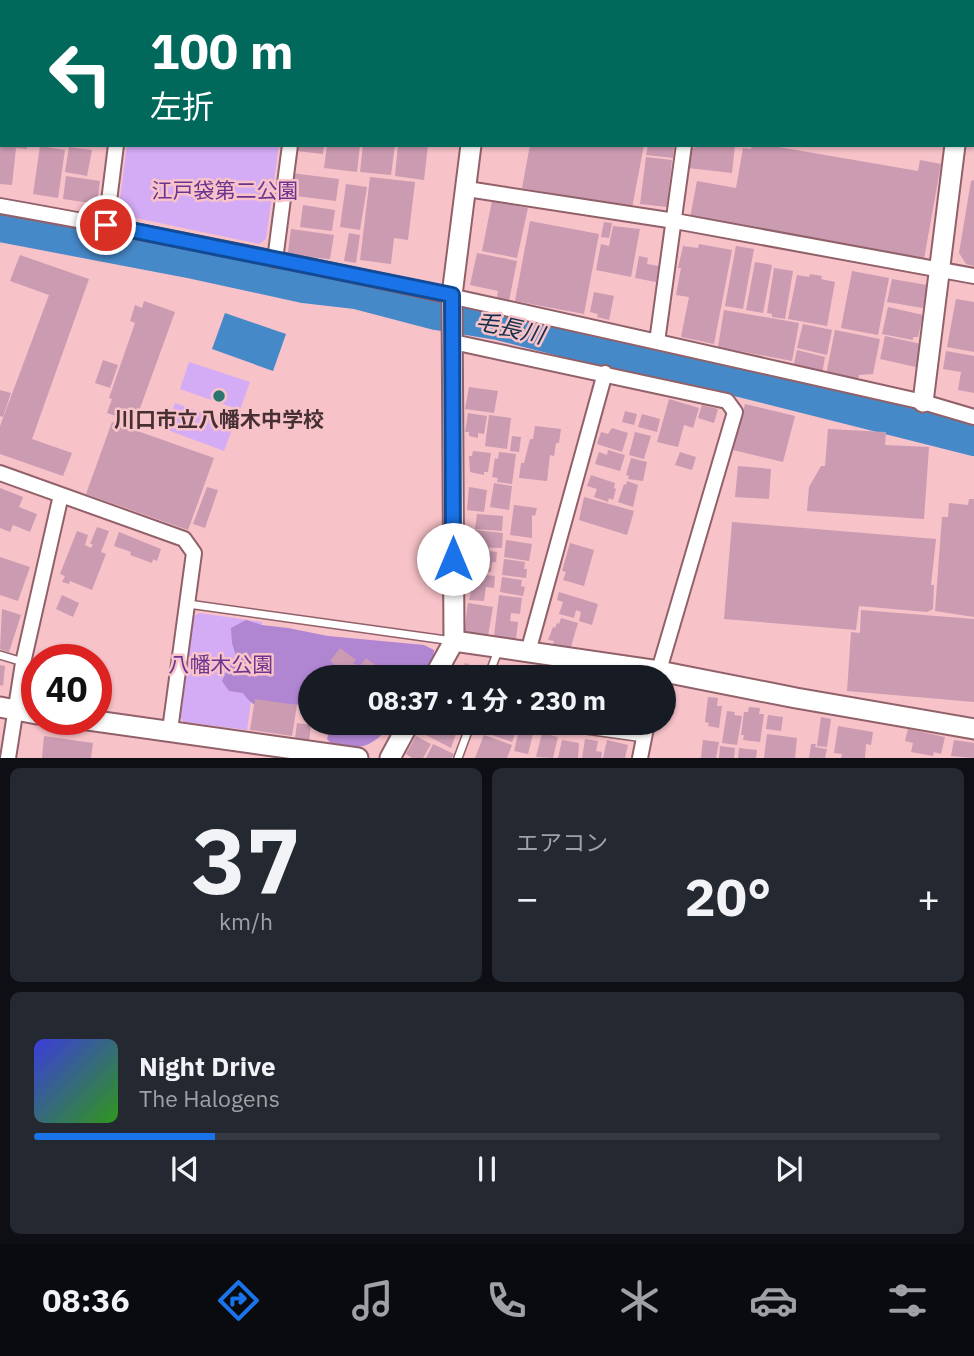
<!DOCTYPE html>
<html lang="ja">
<meta charset="utf-8">
<style>
body{margin:0;font-family:"IBM Plex Sans","Noto Sans JP",sans-serif;background:#242831;color:#f1f3f6;height:100vh;display:flex;flex-direction:column;font-size:26px;white-space:nowrap}
*{box-sizing:border-box;margin:0}
p{font-size:23px;color:#9ea1a6}
.icon{flex:none;width:38px;height:38px;fill:none;stroke:currentColor;stroke-width:2;stroke-linecap:round;stroke-linejoin:round}
.map{position:relative;height:758px;overflow:hidden}
.drawer{display:flex;flex-direction:column;gap:10px;padding:10px;background:#0d0f14;flex:1}
.drawer>*{flex:none}
.banner{position:absolute;left:0px;top:0px;width:975px;height:147px;box-shadow:0 2px 5px #0004;background:#00695c;color:#fff;overflow:hidden}
.speed{position:absolute;left:21px;top:644px;display:flex;gap:14px;font-size:35px;font-weight:700;text-align:center}
.speed>*{display:grid;place-content:center;width:91px;height:91px;border-radius:50%;background:#171b24;box-shadow:0 2px 5px #0004;line-height:1}
.speed .limit{border:10px solid #d22;background:#fff;color:#111}
.pin{position:absolute;display:grid;place-items:center;width:60px;height:60px;color:#fff;margin:-30px;border:4px solid #fff;border-radius:50%;box-shadow:0 2px 7px #0007}
.me{position:absolute;width:77px;margin:-38px;rotate:0deg;stroke-linejoin:round;filter:drop-shadow(0 0 5px #0008)}
.turn{display:flex;align-items:center;gap:24px;height:147px;padding:0 35px;font-size:32px}
.turn .icon{width:91px;height:91px;stroke-width:2.5}
.turn b{display:block;font-size:49px;line-height:60px}
.big{font-size:52px;font-weight:700;line-height:1.1}
.drawer .tile{flex:1;display:flex;flex-direction:column;justify-content:center;gap:10px;min-width:0;padding:0 24px;border-radius:10px;background:#242831}
.drawer .dial{align-items:center;gap:0}
.dial b{font-size:91px;line-height:1}
.song{display:flex;align-items:center;gap:21px}
.cover{width:84px;height:84px;border-radius:10px;background:linear-gradient(135deg,hsl(240 70% 55%),hsl(110 70% 35%))}
.played{height:7px;border-radius:4px;background:linear-gradient(90deg,#1a73e8 20%,#363941 20%)}
.keys{display:flex;justify-content:space-around;direction:ltr}
.heat{display:flex;justify-content:space-between;align-items:center;font-size:38px;direction:ltr}
.drawer .tiles{flex:1;display:grid;gap:10px;grid-template-columns:1fr 1fr}
.tile:last-child{grid-column:span 2}
.trip{position:absolute;left:298px;top:665px;width:378px;height:70px;border-radius:35px;background:#171b24;box-shadow:0 2px 5px #0004;font-weight:700;line-height:70px;text-align:center}
.tab-bar{display:flex;height:112px;justify-content:space-around;align-items:center;background:#090b0e;color:#9ea1a6}
.tab-bar .icon{width:49px;height:49px}
.tab-bar .on{color:#1a73e8}
.tab-bar b{font-size:32px;color:#f1f3f6}
.map>svg:first-child{display:block}
.green{fill:#d4abf5}
.forest{fill:#b085d2}
.water{fill:#4689c9}
.lines{fill:none;stroke-linecap:round;stroke-linejoin:round}
.river{stroke:#4689c9;stroke-width:32}
.building{fill:#ca9bb1}
.lane-casing{stroke:#916169;stroke-width:10}
.street-casing{stroke:#916169;stroke-width:18}
.secondary-casing{stroke:#916169;stroke-width:23}
.lane{stroke:#fff;stroke-width:7}
.street{stroke:#fff;stroke-width:14}
.secondary{stroke:#fff;stroke-width:19}
.route-casing{stroke:#114b97;stroke-width:18}
.route{stroke:#1a73e8;stroke-width:12}
.poi-dot{fill:#2b7470;stroke:#f8c2c9;stroke-width:2.5}
.labels{text-anchor:middle;stroke-width:5;stroke-linejoin:round;paint-order:stroke}
.park-label{font-size:21px;fill:#6b3490;stroke:#f8c2c9}
.poi-label{font-size:21px;font-weight:bold;fill:#463034;stroke:#f8c2c9}
.water-label{font-size:23px;font-style:italic;fill:#132f4a;stroke:#f8c2c9}
</style>
<div class="map">
<svg width="974" height="758" viewBox="0 0 974 758">
<rect width="100%" height="100%" fill="#f8c2c9"/>
<path class="green" d="M 127,145 L 279,145 L 266,239 L 259,244 L 131,217 L 119,207 Z
M 189,362 L 250,382 L 240,410 L 180,389 Z
M 175,403 L 234,424 L 224,451 L 165,429 Z
M 199,613 L 262,622 L 247,730 L 184,722 L 179,716 L 193,617 Z"/>
<path class="forest" d="M 246,620 L 262,625 L 288,628 L 328,636 L 424,645 L 434,650 L 433,665 L 423,677 L 310,677 L 310,718 L 303,712 L 302,705 C 277,703 259,718 243,693 L 229,691 L 222,681 L 228,668 L 237,659 L 232,643 L 231,628 Z
M 329,723 L 394,723 C 372,745 367,749 335,748 L 327,739 L 330,726 Z"/>
<path class="water" d="M 225,313 L 286,334 L 273,371 L 212,349 Z"/>
<g class="lines">
<path class="river" d="M 0,226 L 194,263 L 304,287 L 356,293 L 436,314 L 498,324 L 646,362 L 740,381 L 974,440"/>
</g>
<path class="building" d="M 0,145 L 27,145 L 27,149 L 16,148 L 12,185 L 0,184 Z
M 298,145 L 324,145 L 323,154 L 297,151 Z
M 327,145 L 360,145 L 357,172 L 324,168 Z
M 363,145 L 395,145 L 391,175 L 360,172 Z
M 398,145 L 428,145 L 424,180 L 395,176 Z
M 530,145 L 644,145 L 632,208 L 574,197 L 573,200 L 554,196 L 555,194 L 522,188 Z
M 648,145 L 674,145 L 673,158 L 646,155 Z
M 695,145 L 735,145 L 732,173 L 688,168 L 690,147 L 695,148 Z
M 752,145 L 767,145 L 918,171 L 920,160 L 941,164 L 924,259 L 690,218 L 697,181 L 736,188 L 743,148 L 751,149 Z
M 40,146 L 65,150 L 58,198 L 33,194 Z
M 69,147 L 92,150 L 87,176 L 65,172 Z
M 646,157 L 672,160 L 667,207 L 640,204 Z
M 291,173 L 339,179 L 336,201 L 288,195 Z
M 66,176 L 100,181 L 97,204 L 63,199 Z
M 370,177 L 415,182 L 408,240 L 394,238 L 391,264 L 360,260 Z
M 974,180 L 974,266 L 966,264 L 959,253 L 971,181 Z
M 346,184 L 367,187 L 360,230 L 340,227 Z
M 492,201 L 528,208 L 517,258 L 482,251 Z
M 303,205 L 335,210 L 332,231 L 300,227 Z
M 530,221 L 599,234 L 584,314 L 515,301 Z
M 604,222 L 612,223 L 609,238 L 601,237 Z
M 613,226 L 640,229 L 631,277 L 596,270 L 601,244 L 609,246 Z
M 291,229 L 334,235 L 330,259 L 293,256 L 288,252 Z
M 349,233 L 360,235 L 356,263 L 344,261 Z
M 699,244 L 732,250 L 714,344 L 681,337 L 689,297 L 676,295 L 681,268 L 678,268 L 683,246 L 698,248 Z
M 736,246 L 754,249 L 743,309 L 725,306 Z
M 477,253 L 517,261 L 509,301 L 497,298 L 498,291 L 470,285 Z
M 20,255 L 89,279 L 32,439 L 72,453 L 63,476 L 0,454 L 0,426 L 49,295 L 10,281 Z
M 639,256 L 648,258 L 647,264 L 659,266 L 656,282 L 635,278 Z
M 755,262 L 772,265 L 763,313 L 746,310 Z
M 774,268 L 793,271 L 785,319 L 772,317 L 772,314 L 767,313 Z
M 852,271 L 889,278 L 878,335 L 841,328 Z
M 810,274 L 822,276 L 821,279 L 835,282 L 827,326 L 788,319 L 797,275 L 809,277 Z
M 892,279 L 927,285 L 923,308 L 887,302 Z
M 594,292 L 614,296 L 609,320 L 597,317 L 598,314 L 590,312 Z
M 956,299 L 974,302 L 974,352 L 947,347 Z
M 144,301 L 175,312 L 135,422 L 107,413 L 112,399 L 109,398 L 135,323 L 130,321 L 135,305 L 142,308 Z
M 888,307 L 923,315 L 918,337 L 913,337 L 913,340 L 882,334 Z
M 724,310 L 799,323 L 792,361 L 718,347 Z
M 803,324 L 832,330 L 827,355 L 797,348 Z
M 835,330 L 880,339 L 873,374 L 859,375 L 858,381 L 826,375 Z
M 885,336 L 921,344 L 916,367 L 880,359 Z
M 797,350 L 825,357 L 822,374 L 793,368 Z
M 946,351 L 974,356 L 974,393 L 958,390 L 961,372 L 943,369 Z
M 103,360 L 118,365 L 110,388 L 95,383 Z
M 469,387 L 498,391 L 494,413 L 465,409 Z
M 0,390 L 11,393 L 3,417 L 0,416 Z
M 669,399 L 699,408 L 693,428 L 684,425 L 678,447 L 657,442 Z
M 745,404 L 795,416 L 783,462 L 733,450 Z
M 702,405 L 718,409 L 714,423 L 698,418 Z
M 625,411 L 637,414 L 634,425 L 622,422 Z
M 468,413 L 487,416 L 484,434 L 478,433 L 478,438 L 469,436 L 469,432 L 465,432 Z
M 642,414 L 660,419 L 657,432 L 638,427 Z
M 489,415 L 511,418 L 507,449 L 485,446 Z
M 112,422 L 214,458 L 188,530 L 86,494 Z
M 535,426 L 561,429 L 559,443 L 556,443 L 554,456 L 550,455 L 547,481 L 519,478 L 521,463 L 524,463 L 530,439 L 533,439 Z
M 612,428 L 628,433 L 622,452 L 597,444 L 601,432 L 608,434 Z
M 828,429 L 886,432 L 885,445 L 929,447 L 924,519 L 807,511 L 809,487 L 821,466 L 825,466 Z
M 635,432 L 651,436 L 644,459 L 629,455 Z
M 512,436 L 521,437 L 519,452 L 510,451 Z
M 608,450 L 625,455 L 620,471 L 595,464 L 599,452 L 607,455 Z
M 473,451 L 491,453 L 488,472 L 484,472 L 484,475 L 470,472 L 469,456 L 472,456 Z
M 499,452 L 516,454 L 512,484 L 497,482 L 498,478 L 492,477 L 495,458 L 498,459 Z
M 680,452 L 696,457 L 692,470 L 675,465 Z
M 631,458 L 647,462 L 643,481 L 628,479 L 629,476 L 626,475 Z
M 738,466 L 771,469 L 769,499 L 735,497 Z
M 591,475 L 615,483 L 614,488 L 616,489 L 613,500 L 609,498 L 608,502 L 594,497 L 597,489 L 587,486 Z
M 627,481 L 638,485 L 633,507 L 618,502 L 624,484 L 626,485 Z
M 494,483 L 512,486 L 509,510 L 490,507 Z
M 207,487 L 218,490 L 205,528 L 193,524 Z
M 469,487 L 487,490 L 484,512 L 467,510 Z
M 0,488 L 23,497 L 19,507 L 37,514 L 30,532 L 13,525 L 10,532 L 0,528 Z
M 584,497 L 634,511 L 627,535 L 579,520 Z
M 969,499 L 974,499 L 974,617 L 935,611 L 942,517 L 948,517 L 949,503 L 968,505 Z
M 514,505 L 537,508 L 535,516 L 532,515 L 532,538 L 510,535 Z
M 477,514 L 503,516 L 502,531 L 475,529 Z
M 732,522 L 936,539 L 931,585 L 934,585 L 933,609 L 927,612 L 859,606 L 856,630 L 724,619 Z
M 97,527 L 109,531 L 101,552 L 106,554 L 92,590 L 70,581 L 69,584 L 62,582 L 65,576 L 60,574 L 77,531 L 88,535 L 85,545 L 91,548 L 93,544 L 90,544 Z
M 474,530 L 503,533 L 502,548 L 470,547 Z
M 119,532 L 161,549 L 157,561 L 153,559 L 152,563 L 130,555 L 131,552 L 114,546 Z
M 506,540 L 532,544 L 529,561 L 504,557 Z
M 570,543 L 594,550 L 584,586 L 563,580 L 566,572 L 562,571 Z
M 471,549 L 497,552 L 496,562 L 492,562 L 491,572 L 473,569 L 473,565 L 469,565 Z
M 0,557 L 30,567 L 18,601 L 0,595 Z
M 504,559 L 525,562 L 524,569 L 527,569 L 526,578 L 502,575 Z
M 475,574 L 495,576 L 494,588 L 486,587 L 484,601 L 469,600 Z
M 502,577 L 522,580 L 521,586 L 525,587 L 523,596 L 500,592 Z
M 559,592 L 598,604 L 592,625 L 579,621 L 581,612 L 576,610 L 574,618 L 559,614 L 563,602 L 557,600 Z
M 62,595 L 79,603 L 73,617 L 56,609 Z
M 499,595 L 522,598 L 520,614 L 511,613 L 510,621 L 518,622 L 516,639 L 494,636 Z
M 468,603 L 493,607 L 488,636 L 464,633 Z
M 2,609 L 21,615 L 9,652 L 0,649 Z
M 861,610 L 974,619 L 974,702 L 847,691 L 851,632 L 860,633 Z
M 561,618 L 578,623 L 570,650 L 553,645 L 554,641 L 548,640 L 553,627 L 555,628 L 557,623 L 559,624 Z
M 340,648 L 356,660 L 353,663 L 359,667 L 366,658 L 383,671 L 379,676 L 381,677 L 355,677 L 357,675 L 349,669 L 346,673 L 330,661 Z
M 465,663 L 485,671 L 483,677 L 460,677 Z
M 31,664 L 37,665 L 37,679 L 28,677 Z
M 0,665 L 5,666 L 3,686 L 0,685 Z
M 499,673 L 509,677 L 510,673 L 519,677 L 498,677 Z
M 32,680 L 37,681 L 37,697 L 29,696 Z
M 708,697 L 718,698 L 717,706 L 722,706 L 719,728 L 708,726 L 709,723 L 705,722 Z
M 255,699 L 297,705 L 292,736 L 250,730 Z
M 749,707 L 760,708 L 759,714 L 764,714 L 760,742 L 743,740 L 744,735 L 741,735 L 744,712 L 748,712 Z
M 727,711 L 735,712 L 734,715 L 742,716 L 737,745 L 722,743 Z
M 768,715 L 783,717 L 781,731 L 766,729 Z
M 821,717 L 831,719 L 827,747 L 817,746 Z
M 297,723 L 311,725 L 309,741 L 295,739 Z
M 423,723 L 464,723 L 467,724 L 462,734 L 457,731 L 451,748 L 418,731 Z
M 485,723 L 510,723 L 518,725 L 512,742 L 486,733 L 487,730 L 483,728 Z
M 521,723 L 535,726 L 528,754 L 514,751 Z
M 592,723 L 621,723 L 620,729 Z
M 838,726 L 873,732 L 871,745 L 866,744 L 865,758 L 841,758 L 842,754 L 834,753 Z
M 908,729 L 945,737 L 941,754 L 934,752 L 933,756 L 911,752 L 913,743 L 905,741 Z
M 542,733 L 558,737 L 553,758 L 536,757 Z
M 767,734 L 797,738 L 795,758 L 764,758 Z
M 484,735 L 512,745 L 507,758 L 475,758 Z
M 44,736 L 93,743 L 91,758 L 42,758 Z
M 416,736 L 431,744 L 423,758 L 412,758 L 406,754 Z
M 585,739 L 598,741 L 596,751 L 602,752 L 601,758 L 582,758 Z
M 562,740 L 579,743 L 578,758 L 558,758 Z
M 607,740 L 628,745 L 625,758 L 603,758 Z
M 703,740 L 719,742 L 716,758 L 701,758 Z
M 954,740 L 974,743 L 974,758 L 951,756 Z
M 433,744 L 454,754 L 452,758 L 426,758 Z
M 811,744 L 816,744 L 815,747 L 827,749 L 825,758 L 809,758 Z
M 720,746 L 735,748 L 734,758 L 719,758 Z
M 739,748 L 757,750 L 756,758 L 738,758 Z"/>
<g class="lines">
<g class="lane-casing">
<path id="lane" d="M 188,604 L 453,641
M 0,655 L 23,662
M 488,677 L 499,648
M 572,728 L 644,738
M 458,758 L 471,723"/>
</g>
<g class="street-casing">
<path id="street" d="M 308,2 L 309,0
M 701,2 L 701,0
M 467,189 L 675,221 L 974,276
M 0,206 C 310,261 616,333 923,402 L 974,417
M 106,225 L 116,145
M 275,260 L 290,145
M 453,342 L 727,401 L 735,412 L 657,677
M 657,342 L 684,145
M 0,473 L 184,539 L 194,553 L 170,730
M 528,652 L 605,373
M 8,758 L 23,663 L 61,495
M 640,758 L 647,723"/>
</g>
<g class="secondary-casing">
<path id="secondary" d="M 934,0 L 934,2
M 488,2 L 488,0
M 0,20 L 2,20
M 973,131 L 974,131
M 923,402 L 955,145
M 454,641 L 659,671 L 796,698 L 974,729
M 434,677 L 454,641 L 452,295 L 471,145
M 0,707 L 37,714
M 81,719 L 358,758
M 390,758 L 409,723"/>
</g>
<use href="#lane" class="lane"/>
<use href="#street" class="street"/>
<use href="#secondary" class="secondary"/>
</g>
<g class="lines">
<g class="route-casing">
<path id="route" d="M 106,225 L 452,295 L 453,559"/>
</g>
<use href="#route" class="route"/>
</g>
<circle class="poi-dot" cx="219" cy="396" r="7"/>
<g class="labels">
<g class="park-label">
<text x="225" y="198">江戸袋第二公園</text>
<text x="221" y="672">八幡木公園</text>
</g>
<g class="poi-label">
<text x="219" y="427">川口市立八幡木中学校</text>
</g>
<g class="water-label">
<text transform="translate(510 328) rotate(13)" y="8">毛長川</text>
</g>
</g>
</svg>
<div class="speed"><div class="limit">40</div></div>
<div class="pin" style="left:106px;top:225px;background:#d93025"><svg class="icon" aria-label="arrive" viewBox="0 0 24 24"><path d="M6 21V4h12l-3 4 3 4H6"/></svg></div>
<svg class="me" style="left:453px;top:559px" viewBox="-20 -20 40 40"><circle r="19" fill="#fff"/><path d="M0-13L10 11 0 6-10 11z" fill="#1a73e8"/></svg>
<div class="trip">08:37 · 1 分 · 230 m</div>
<div class="banner">
<div class="turn"><svg class="icon" aria-label="left" viewBox="0 0 24 24"><path d="M17 20v-9H6M10 6l-5 5 5 5"/></svg><div><b>100 m</b>左折</div></div>
</div>
</div>
<section class="drawer">
<div class="tiles">
<div class="tile dial"><b>37</b><p>km/h</p></div>
<div class="tile"><p>エアコン</p>
<div class="heat"><a>−</a><b class="big">20°</b><a>+</a></div>
</div>
<div class="tile">
<div class="song"><i class="cover"></i><div><b>Night Drive</b><p>The Halogens</p></div></div>
<div class="played"></div>
<div class="keys"><svg class="icon" aria-label="previous" viewBox="0 0 24 24"><path d="M18 5L8 12l10 7zM5 5v14"/></svg><svg class="icon" aria-label="pause" viewBox="0 0 24 24"><path d="M8 5v14M16 5v14"/></svg><svg class="icon" aria-label="next" viewBox="0 0 24 24"><path d="M6 5l10 7-10 7zM19 5v14"/></svg></div>
</div>
</div>
</section>
<nav class="tab-bar">
<b>08:36</b>
<svg class="icon on" aria-label="directions" viewBox="0 0 24 24"><path d="M12 3l9 9-9 9-9-9zM9 14v-3h6M13 9l2 2-2 2"/></svg>
<svg class="icon" aria-label="music" viewBox="0 0 24 24"><path d="M9 18V5l10-2v13"/><circle cx="6" cy="18" r="3"/><circle cx="16" cy="16" r="3"/></svg>
<svg class="icon" aria-label="phone" viewBox="0 0 24 24"><path d="M5 4h4l2 5-3 2q2 4 5 5l2-3 5 2v4C11 20 4 13 5 4z"/></svg>
<svg class="icon" aria-label="climate" viewBox="0 0 24 24"><path d="M12 3v18M4 7l16 10M4 17L20 7"/></svg>
<svg class="icon" aria-label="car" viewBox="0 0 24 24"><path d="M5 17H2v-5l4-1 3-4h7l3 4 3 1v5h-3M9 17h6M6 11h13"/><circle cx="7" cy="17" r="2"/><circle cx="17" cy="17" r="2"/></svg>
<svg class="icon" aria-label="filters" viewBox="0 0 24 24"><path d="M4 7h16M4 17h16"/><circle cx="9" cy="7" r="2"/><circle cx="15" cy="17" r="2"/></svg>
</nav>
